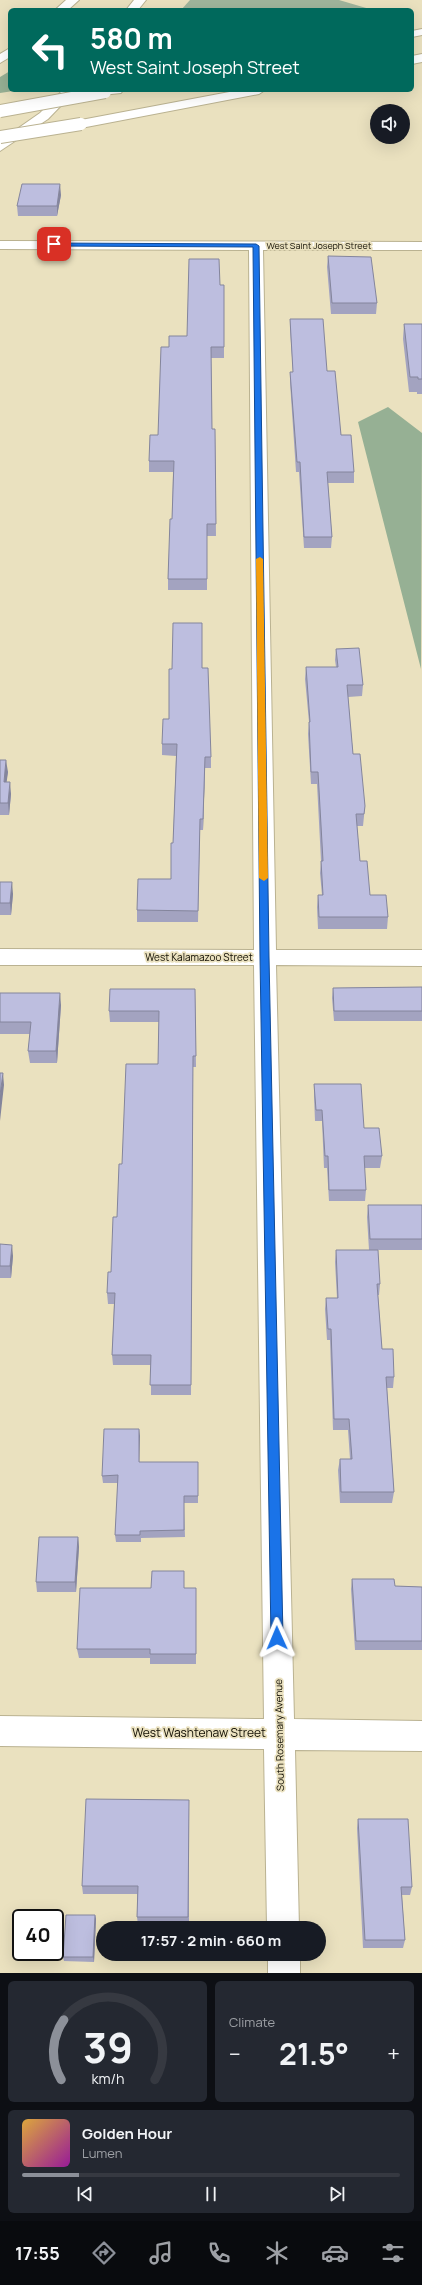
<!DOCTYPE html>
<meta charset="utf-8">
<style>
body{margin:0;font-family:Manrope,sans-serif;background:#242831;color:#f1f3f6;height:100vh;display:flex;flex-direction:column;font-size:15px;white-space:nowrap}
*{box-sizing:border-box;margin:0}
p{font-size:13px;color:#9ea1a6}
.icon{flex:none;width:22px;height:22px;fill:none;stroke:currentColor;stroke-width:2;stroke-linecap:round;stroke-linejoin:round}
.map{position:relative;height:1973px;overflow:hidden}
.panel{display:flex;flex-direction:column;gap:8px;padding:8px;background:#0d0f14;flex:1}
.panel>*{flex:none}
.banner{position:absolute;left:8px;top:8px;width:406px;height:84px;border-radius:6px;box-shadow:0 4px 16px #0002;background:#00695c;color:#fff;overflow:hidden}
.tools{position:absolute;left:370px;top:104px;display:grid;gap:8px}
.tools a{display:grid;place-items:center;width:40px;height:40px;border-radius:50%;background:#171b24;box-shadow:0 4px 16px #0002;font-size:20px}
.speed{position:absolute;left:12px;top:1909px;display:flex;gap:8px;font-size:20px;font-weight:700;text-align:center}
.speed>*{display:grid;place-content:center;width:52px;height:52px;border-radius:50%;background:#171b24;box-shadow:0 4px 16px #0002;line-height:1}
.speed .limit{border:2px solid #111;border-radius:6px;background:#fff;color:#111}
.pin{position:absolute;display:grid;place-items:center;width:34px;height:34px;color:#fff;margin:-17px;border-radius:8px;box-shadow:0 2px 6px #0006}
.me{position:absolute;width:44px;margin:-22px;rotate:359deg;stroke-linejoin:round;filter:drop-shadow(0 0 3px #0008)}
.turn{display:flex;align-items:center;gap:14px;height:84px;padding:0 16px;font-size:18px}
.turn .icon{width:52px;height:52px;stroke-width:2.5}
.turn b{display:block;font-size:28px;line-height:34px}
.big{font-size:30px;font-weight:700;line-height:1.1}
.panel .card{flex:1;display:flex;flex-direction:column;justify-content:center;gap:6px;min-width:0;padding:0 14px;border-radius:6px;background:#242831}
.panel .dial{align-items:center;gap:0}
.dial svg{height:104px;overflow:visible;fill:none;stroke:#363941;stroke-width:7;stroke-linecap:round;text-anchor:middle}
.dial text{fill:#f1f3f6;stroke:none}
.song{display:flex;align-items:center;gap:12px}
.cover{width:48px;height:48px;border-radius:6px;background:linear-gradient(135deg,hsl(40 70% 55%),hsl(300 70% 35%))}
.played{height:4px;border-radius:2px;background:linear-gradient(90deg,#8c9099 15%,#363941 15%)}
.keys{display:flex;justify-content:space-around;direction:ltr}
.heat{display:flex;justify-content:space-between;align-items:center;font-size:22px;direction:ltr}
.panel .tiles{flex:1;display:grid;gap:8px;grid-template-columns:1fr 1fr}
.card:last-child{grid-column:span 2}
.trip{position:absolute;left:96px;top:1921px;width:230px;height:40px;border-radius:20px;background:#171b24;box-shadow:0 4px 16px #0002;font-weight:700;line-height:40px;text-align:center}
.dock{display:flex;height:64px;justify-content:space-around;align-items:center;background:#090b0e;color:#9ea1a6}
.dock .icon{width:28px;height:28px}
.dock .on{color:#8c9099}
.dock b{font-size:18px;color:#f1f3f6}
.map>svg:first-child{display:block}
.green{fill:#9fb59c}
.forest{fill:#96b094}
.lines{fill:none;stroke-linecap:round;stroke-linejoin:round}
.minor-casing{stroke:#bab291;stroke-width:2}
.major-casing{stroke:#bab291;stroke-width:2}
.highway-casing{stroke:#bab291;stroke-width:2}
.minor{fill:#fff;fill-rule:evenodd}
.major{fill:#fff;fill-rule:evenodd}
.highway{fill:#fff;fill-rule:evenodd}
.highway-bridge-casing{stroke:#bab291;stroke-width:14;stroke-linecap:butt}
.highway-bridge{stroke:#fff;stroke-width:12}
.wall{fill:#a3a3c0}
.shaded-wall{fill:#84859c}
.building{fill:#bdbedf;stroke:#84859c}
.route{fill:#1a73e8;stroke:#114b97}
.slow{fill:#f59e0b}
.labels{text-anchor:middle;stroke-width:3.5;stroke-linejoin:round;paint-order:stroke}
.far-street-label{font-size:9px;fill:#110e03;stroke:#eae1bf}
.street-label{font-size:10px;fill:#110e03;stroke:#eae1bf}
.near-street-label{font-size:12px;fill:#110e03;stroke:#eae1bf}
</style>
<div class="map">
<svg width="422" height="1973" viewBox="0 0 422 1973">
<rect width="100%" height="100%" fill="#eae1bf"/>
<path class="green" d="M 190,0 L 339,0 L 373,10 L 181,10 Z"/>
<path class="forest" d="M 10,71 L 10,90 L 20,90 L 0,93 L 0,77 Z
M 388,407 L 422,433 L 421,669 L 358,422 Z"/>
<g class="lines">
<g class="minor-casing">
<path id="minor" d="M 0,241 L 422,242 L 422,250 L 263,250 L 276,950 L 422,950 L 422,966 L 276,965 L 294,1719 L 422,1721 L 422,1751 L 295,1750 L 299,1928 L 267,1928 L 264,1749 L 0,1746 L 0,1716 L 264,1719 L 254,965 L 0,965 L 0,949 L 254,950 L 249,250 L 0,249 Z
M 268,1954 L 300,1954 L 300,1973 L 268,1973 Z"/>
</g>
<g class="major-casing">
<path id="major" d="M 134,0 L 146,0 L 138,10 L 126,10 Z
M 63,90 L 76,90 L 48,119 L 0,151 L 0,141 L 40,113 Z"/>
</g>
<g class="highway-casing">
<path id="highway" d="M 66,0 L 79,0 L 68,10 L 55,10 Z
M 422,29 L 422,35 L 412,37 L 412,31 Z
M 10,48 L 10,57 L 0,63 L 0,54 Z
M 422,54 L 422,62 L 412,64 L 412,56 Z
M 100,90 L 123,90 L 121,93 L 101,95 Z
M 240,90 L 265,90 L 259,94 L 81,128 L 75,124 L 81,120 Z"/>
</g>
<use href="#minor" class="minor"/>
<use href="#major" class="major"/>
<use href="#highway" class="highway"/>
<g class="highway-bridge-casing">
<path id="highway-bridge" d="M 0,111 L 105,92
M 0,137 L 81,124"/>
</g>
<use href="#highway-bridge" class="highway-bridge"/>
</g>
<path class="wall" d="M 61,195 L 57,216 L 18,216 L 17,206 Z
M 328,256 L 377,303 L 376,314 L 331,314 L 327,267 Z
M 220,285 L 224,285 L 224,358 L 211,358 L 212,429 L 215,429 L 216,536 L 207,536 L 207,590 L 168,590 L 168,579 L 172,519 L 173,472 L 149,472 L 149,461 L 158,435 L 169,347 L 187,336 Z
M 290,319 L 327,371 L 341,435 L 354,472 L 354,483 L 328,483 L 332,537 L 331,548 L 304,548 L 299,472 L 296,472 L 290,382 L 290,372 L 293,372 L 290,329 Z
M 404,324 L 422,324 L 422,394 L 417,394 L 417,392 L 409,392 L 403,339 Z
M 336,649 L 363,685 L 362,696 L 348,697 L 353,754 L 365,806 L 363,826 L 357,826 L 360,861 L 370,895 L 388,917 L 387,929 L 318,929 L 317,907 L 318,895 L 322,895 L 320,873 L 321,861 L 317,784 L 311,784 L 308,734 L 309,722 L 305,679 L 306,667 L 336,667 L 335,660 Z
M 202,668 L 211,757 L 211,768 L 205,768 L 203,830 L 200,830 L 198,922 L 137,922 L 137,910 L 171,879 L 173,843 L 176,756 L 162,755 L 162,744 L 169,719 Z
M 0,760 L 8,772 L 6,782 L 11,794 L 9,815 L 0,815 Z
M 0,882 L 13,894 L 11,915 L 0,915 Z
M 422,987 L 422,1021 L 334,1021 L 332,998 L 333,988 Z
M 195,989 L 196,1067 L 193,1067 L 191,1395 L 151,1395 L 151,1365 L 113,1365 L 112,1355 L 114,1304 L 108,1304 L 107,1293 L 111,1272 L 117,1217 L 122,1164 L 158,1064 L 159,1022 L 110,1022 L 109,1011 Z
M 0,993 L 61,1005 L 57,1063 L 30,1063 L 28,1051 L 30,1034 L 0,1034 Z
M 314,1084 L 364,1128 L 382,1156 L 380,1168 L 364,1168 L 366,1190 L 365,1201 L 329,1201 L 327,1168 L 324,1168 L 322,1121 L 315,1121 L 314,1096 Z
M 368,1205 L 422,1205 L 422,1250 L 369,1250 L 367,1217 Z
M 0,1244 L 13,1256 L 11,1278 L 0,1278 Z
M 336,1250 L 380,1284 L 379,1295 L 378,1295 L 382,1349 L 394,1377 L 393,1388 L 387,1388 L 394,1492 L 392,1503 L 340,1503 L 338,1470 L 340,1459 L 350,1459 L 348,1430 L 333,1430 L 330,1340 L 327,1340 L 325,1309 L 326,1298 L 337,1298 L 335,1262 Z
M 139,1429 L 139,1462 L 198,1462 L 198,1503 L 184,1503 L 185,1537 L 141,1538 L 141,1542 L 116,1542 L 115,1535 L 118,1483 L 103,1483 L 102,1476 Z
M 78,1537 L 79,1547 L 76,1592 L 37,1592 L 36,1582 Z
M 352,1579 L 395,1586 L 422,1587 L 422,1650 L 355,1650 L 351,1589 Z
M 184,1588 L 196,1588 L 196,1664 L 150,1664 L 150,1658 L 79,1658 L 77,1649 Z
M 189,1809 L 189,1925 L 138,1925 L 137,1917 L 137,1894 L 83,1894 L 82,1886 Z
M 358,1819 L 412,1887 L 410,1895 L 402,1895 L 405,1940 L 403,1948 L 363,1948 L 357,1828 Z
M 95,1915 L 96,1919 L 94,1962 L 64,1961 L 63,1957 Z"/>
<path class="shaded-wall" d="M 60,184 L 61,195 L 57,216 L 57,206 Z
M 205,757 L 205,768 L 203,830 L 203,819 Z
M 6,760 L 8,772 L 5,794 L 4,782 Z
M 10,782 L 11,794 L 9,815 L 8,803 Z
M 12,882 L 13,894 L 11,915 L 10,903 Z
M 60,993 L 61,1005 L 57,1063 L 56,1051 Z
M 3,1073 L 4,1085 L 0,1121 L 0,1095 Z
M 12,1245 L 13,1256 L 11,1278 L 10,1266 Z
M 139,1429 L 140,1436 L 139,1469 Z
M 78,1537 L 79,1547 L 76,1592 L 75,1582 Z
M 95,1915 L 96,1919 L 94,1962 L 93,1957 Z"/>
<path class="building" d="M 22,184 L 60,184 L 57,206 L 17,206 Z
M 328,256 L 371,257 L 377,303 L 332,303 Z
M 189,259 L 219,259 L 220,285 L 224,285 L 224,347 L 211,347 L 212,429 L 215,429 L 216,524 L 207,524 L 207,579 L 168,579 L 170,519 L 172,519 L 174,461 L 149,461 L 150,435 L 158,435 L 161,347 L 169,347 L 169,336 L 187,336 Z
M 290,319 L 323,319 L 327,371 L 335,371 L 341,435 L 351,435 L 354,472 L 327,472 L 332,537 L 304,537 L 300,462 L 297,462 L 290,372 L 293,372 Z
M 404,324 L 422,324 L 422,379 L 418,379 L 418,377 L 410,377 Z
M 173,623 L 202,623 L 202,668 L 208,668 L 211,757 L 205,757 L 203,819 L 200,819 L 198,911 L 137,910 L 138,879 L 171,879 L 171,843 L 173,843 L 177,744 L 162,744 L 163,719 L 169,719 L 169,669 L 172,669 Z
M 359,648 L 363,685 L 347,685 L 353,754 L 360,754 L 365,806 L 364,814 L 356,814 L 360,861 L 367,861 L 370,895 L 386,895 L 388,917 L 319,917 L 318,895 L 323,895 L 321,861 L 323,861 L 318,772 L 311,772 L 309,722 L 310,722 L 306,667 L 338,667 L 336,649 Z
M 0,760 L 6,760 L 4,782 L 10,782 L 8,803 L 0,803 Z
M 0,882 L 12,882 L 10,903 L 0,903 Z
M 422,987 L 422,1011 L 334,1011 L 333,988 Z
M 110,989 L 195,989 L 196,1056 L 193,1056 L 191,1385 L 150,1385 L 151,1355 L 112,1355 L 115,1293 L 107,1293 L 108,1272 L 111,1272 L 113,1217 L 117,1217 L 119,1164 L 122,1164 L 126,1064 L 158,1064 L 159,1011 L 109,1011 Z
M 0,993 L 60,993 L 56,1051 L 28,1051 L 31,1022 L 0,1022 Z
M 0,1073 L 3,1073 L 0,1095 Z
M 314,1084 L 361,1084 L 364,1128 L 379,1128 L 382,1156 L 364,1156 L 366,1190 L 329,1190 L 328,1156 L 325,1156 L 322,1110 L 316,1110 Z
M 368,1205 L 422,1205 L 422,1239 L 370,1239 Z
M 0,1244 L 12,1245 L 10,1266 L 0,1266 Z
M 336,1250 L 378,1250 L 380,1284 L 377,1284 L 382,1349 L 393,1349 L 394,1377 L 386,1377 L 394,1492 L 341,1492 L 340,1459 L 352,1459 L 349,1419 L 334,1419 L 331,1329 L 328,1329 L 326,1298 L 338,1298 Z
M 104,1429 L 139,1429 L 139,1462 L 198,1462 L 198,1496 L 184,1496 L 184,1530 L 140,1531 L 140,1535 L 115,1535 L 118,1475 L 102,1476 Z
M 39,1537 L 78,1537 L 75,1582 L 36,1582 Z
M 152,1571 L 184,1571 L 184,1588 L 196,1588 L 196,1654 L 150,1654 L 150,1649 L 77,1649 L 80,1588 L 151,1588 Z
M 352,1579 L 394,1579 L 395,1586 L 422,1587 L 422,1641 L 356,1641 Z
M 86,1799 L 189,1800 L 188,1917 L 137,1917 L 138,1886 L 82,1886 Z
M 358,1819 L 408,1819 L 412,1887 L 401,1887 L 405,1940 L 365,1940 Z
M 66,1915 L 95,1915 L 93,1957 L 63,1957 Z"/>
<path class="route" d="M 52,243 L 256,244 L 259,246 L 269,957 L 283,1638 L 281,1642 L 277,1644 L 273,1642 L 271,1638 L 260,957 L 253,247 L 54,246 Z"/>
<path class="slow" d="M 260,557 L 263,559 L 268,878 L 264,881 L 259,878 L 256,559 Z"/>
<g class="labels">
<g class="far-street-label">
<text x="319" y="249">West Saint Joseph Street</text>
</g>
<g class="street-label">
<text x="199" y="961">West Kalamazoo Street</text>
<text transform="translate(279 1735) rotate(-91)" y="4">South Rosemary Avenue</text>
</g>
<g class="near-street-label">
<text x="199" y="1737">West Washtenaw Street</text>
</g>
</g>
</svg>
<div class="tools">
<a><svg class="icon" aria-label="sound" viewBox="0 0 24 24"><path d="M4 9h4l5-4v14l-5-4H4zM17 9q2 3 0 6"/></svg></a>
</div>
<div class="speed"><div class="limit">40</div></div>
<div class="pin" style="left:54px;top:244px;background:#d93025"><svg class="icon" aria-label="arrive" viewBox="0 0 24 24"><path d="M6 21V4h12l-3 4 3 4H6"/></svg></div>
<svg class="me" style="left:277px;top:1638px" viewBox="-20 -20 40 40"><path d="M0-17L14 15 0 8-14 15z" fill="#1a73e8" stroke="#fff" stroke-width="4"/></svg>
<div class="trip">17:57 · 2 min · 660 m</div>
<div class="banner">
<div class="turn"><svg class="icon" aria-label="left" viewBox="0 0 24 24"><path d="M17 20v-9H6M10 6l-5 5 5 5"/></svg><div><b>580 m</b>West Saint Joseph Street</div></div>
</div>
</div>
<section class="panel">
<div class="tiles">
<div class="card dial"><svg viewBox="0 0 100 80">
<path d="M14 69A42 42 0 1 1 86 69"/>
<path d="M14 69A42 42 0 0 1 16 23" stroke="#8c9099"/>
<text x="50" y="56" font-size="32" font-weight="700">39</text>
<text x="50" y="72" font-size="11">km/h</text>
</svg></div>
<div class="card"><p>Climate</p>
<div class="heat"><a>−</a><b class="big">21.5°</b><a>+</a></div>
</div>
<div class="card">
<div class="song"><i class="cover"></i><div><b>Golden Hour</b><p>Lumen</p></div></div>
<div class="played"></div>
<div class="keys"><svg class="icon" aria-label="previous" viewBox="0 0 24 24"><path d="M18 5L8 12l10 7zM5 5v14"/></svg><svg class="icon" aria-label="pause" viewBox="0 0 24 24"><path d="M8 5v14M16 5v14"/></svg><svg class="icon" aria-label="next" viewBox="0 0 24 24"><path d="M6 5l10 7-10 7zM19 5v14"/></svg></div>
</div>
</div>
</section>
<nav class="dock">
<b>17:55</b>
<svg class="icon on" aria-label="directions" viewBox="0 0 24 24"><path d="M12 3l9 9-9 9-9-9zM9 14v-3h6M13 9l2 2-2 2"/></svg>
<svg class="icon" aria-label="music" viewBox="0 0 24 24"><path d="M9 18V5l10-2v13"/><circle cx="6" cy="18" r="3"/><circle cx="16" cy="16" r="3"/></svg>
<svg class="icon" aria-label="phone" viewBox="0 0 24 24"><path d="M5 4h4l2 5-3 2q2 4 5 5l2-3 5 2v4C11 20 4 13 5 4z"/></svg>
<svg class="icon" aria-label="climate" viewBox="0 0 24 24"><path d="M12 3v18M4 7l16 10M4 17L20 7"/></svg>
<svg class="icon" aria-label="car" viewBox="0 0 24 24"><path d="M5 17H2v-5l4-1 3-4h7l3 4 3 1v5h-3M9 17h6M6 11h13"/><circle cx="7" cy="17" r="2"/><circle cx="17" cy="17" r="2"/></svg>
<svg class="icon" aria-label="filters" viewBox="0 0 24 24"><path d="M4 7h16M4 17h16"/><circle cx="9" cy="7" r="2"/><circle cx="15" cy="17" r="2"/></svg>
</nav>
